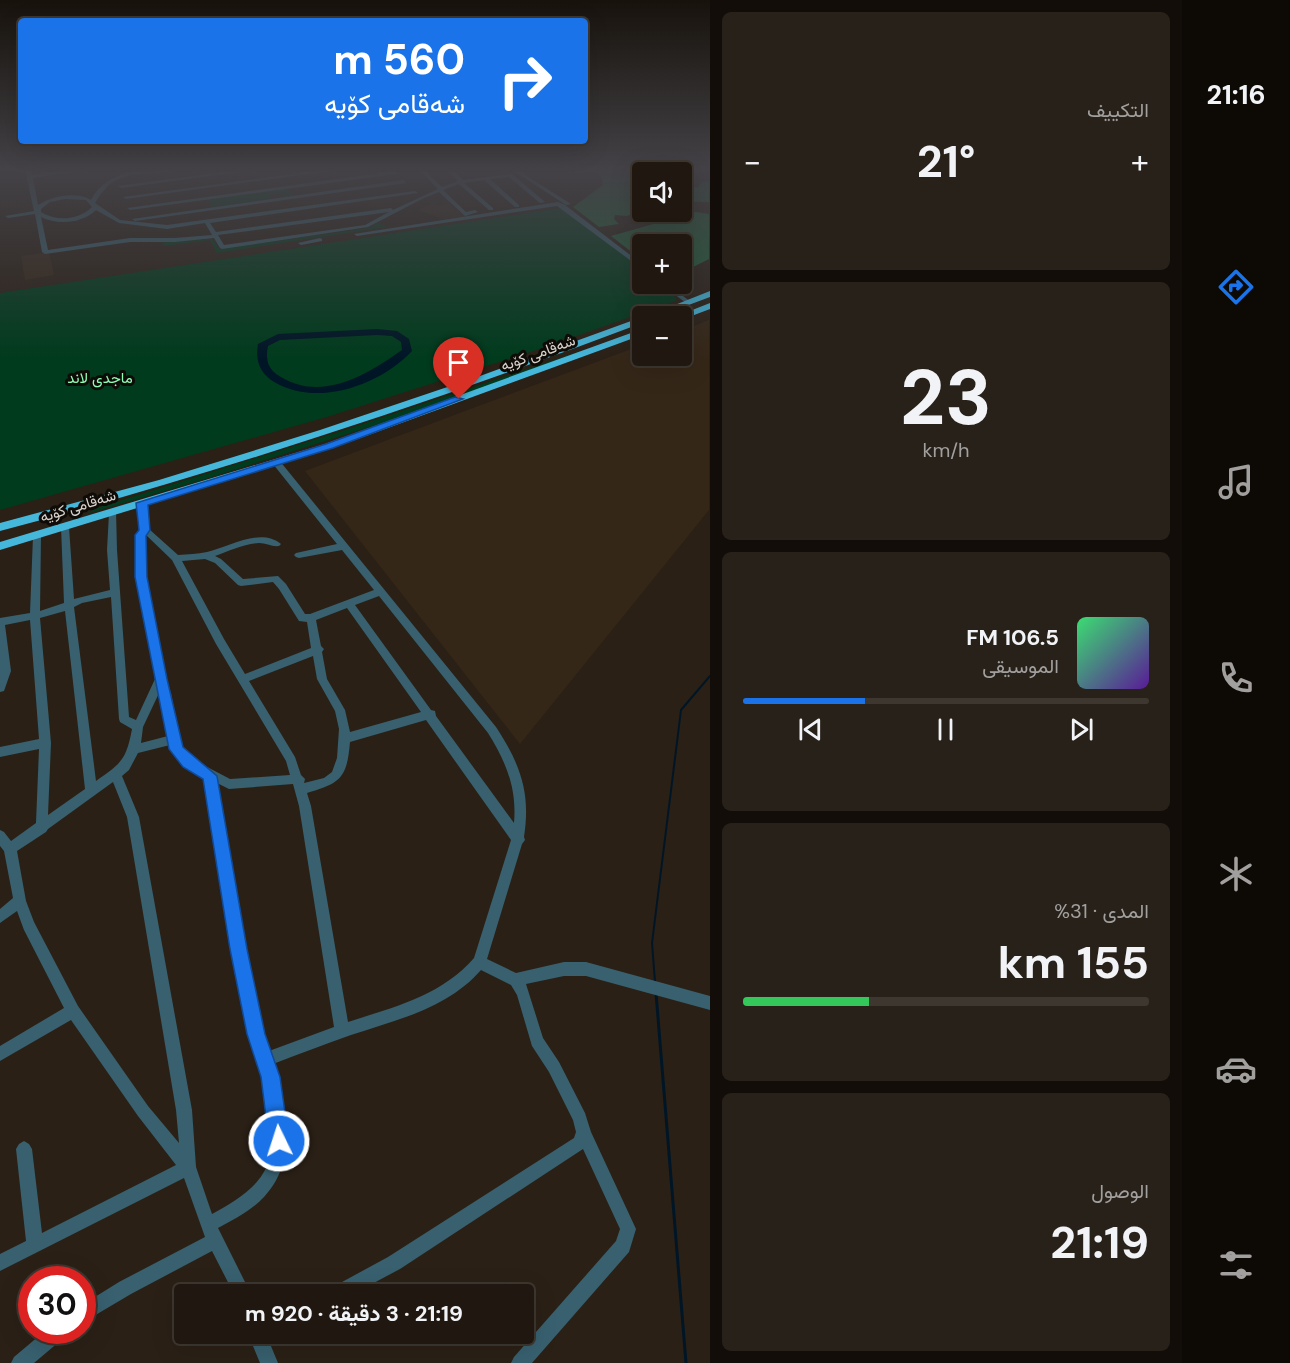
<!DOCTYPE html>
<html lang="ar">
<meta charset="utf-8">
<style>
body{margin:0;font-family:"DM Sans",Vazirmatn,sans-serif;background:#282119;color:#f1f3f6;direction:rtl;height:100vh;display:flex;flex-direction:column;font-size:22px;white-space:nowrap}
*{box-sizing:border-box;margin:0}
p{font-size:20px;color:#a2a09f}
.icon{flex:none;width:33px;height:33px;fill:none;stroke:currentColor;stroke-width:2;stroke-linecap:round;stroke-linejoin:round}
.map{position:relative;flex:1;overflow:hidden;direction:ltr}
.details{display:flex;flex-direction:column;gap:12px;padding:12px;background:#120d09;width:472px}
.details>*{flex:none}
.hud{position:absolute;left:18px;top:18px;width:570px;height:126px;border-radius:6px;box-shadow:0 6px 24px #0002,0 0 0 2px #3d3730;direction:rtl;background:#1a73e8;color:#fff;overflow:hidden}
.buttons{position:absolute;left:632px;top:162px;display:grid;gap:12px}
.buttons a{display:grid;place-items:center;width:60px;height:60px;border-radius:6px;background:#201810;box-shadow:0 6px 24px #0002,0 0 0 2px #3d3730;font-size:30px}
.speed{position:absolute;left:18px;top:1266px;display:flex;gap:12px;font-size:30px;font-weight:700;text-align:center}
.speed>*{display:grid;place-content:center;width:78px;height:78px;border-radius:50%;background:#201810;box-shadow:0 6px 24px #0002,0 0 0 2px #3d3730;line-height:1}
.speed .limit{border:9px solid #d22;background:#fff;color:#111}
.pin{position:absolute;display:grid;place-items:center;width:51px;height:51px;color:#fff;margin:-62px -26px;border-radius:50% 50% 50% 0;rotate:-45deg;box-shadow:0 0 6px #0007}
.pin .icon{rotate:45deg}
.me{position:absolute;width:66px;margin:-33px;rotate:356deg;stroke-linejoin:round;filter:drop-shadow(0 0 4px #0008)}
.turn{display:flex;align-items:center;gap:21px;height:126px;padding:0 24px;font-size:27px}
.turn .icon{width:78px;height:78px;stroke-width:2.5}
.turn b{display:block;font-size:42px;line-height:51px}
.big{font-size:45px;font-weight:700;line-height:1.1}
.details .card{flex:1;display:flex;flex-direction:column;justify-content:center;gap:9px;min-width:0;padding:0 21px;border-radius:9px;background:#282119}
.details .dial{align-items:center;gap:0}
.dial b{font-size:78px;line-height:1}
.song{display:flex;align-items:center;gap:18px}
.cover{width:72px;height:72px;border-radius:9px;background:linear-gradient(135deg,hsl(140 70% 55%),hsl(270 70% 35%))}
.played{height:6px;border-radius:3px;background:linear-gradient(90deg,#1a73e8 30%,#3d3730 30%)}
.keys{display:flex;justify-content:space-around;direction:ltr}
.heat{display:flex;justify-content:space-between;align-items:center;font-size:33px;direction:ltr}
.charge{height:9px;border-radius:4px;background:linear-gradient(90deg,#34c759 31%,#3d3730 0)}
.trip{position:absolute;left:174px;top:1284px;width:360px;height:60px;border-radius:6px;background:#201810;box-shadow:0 6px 24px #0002,0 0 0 2px #3d3730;font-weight:700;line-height:60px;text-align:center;direction:rtl}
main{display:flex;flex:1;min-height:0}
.tab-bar{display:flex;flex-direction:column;width:108px;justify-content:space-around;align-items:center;background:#0d0a06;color:#a2a09f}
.tab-bar .icon{width:42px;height:42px}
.tab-bar .selected{color:#1a73e8}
.tab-bar b{font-size:27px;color:#f1f3f6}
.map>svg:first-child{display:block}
.built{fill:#352718}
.green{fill:#003b1d}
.forest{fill:#1f603a}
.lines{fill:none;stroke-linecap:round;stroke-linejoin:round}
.stream-far1{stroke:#001626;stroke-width:2}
.stream{stroke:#001626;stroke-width:3}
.river{fill:#001626;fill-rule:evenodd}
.minor{fill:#38606f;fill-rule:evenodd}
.highway{fill:#45b7db;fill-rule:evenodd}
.route{fill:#1a73e8;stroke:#114b97;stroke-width:1.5}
.labels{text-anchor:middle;stroke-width:6;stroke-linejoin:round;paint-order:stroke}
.far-street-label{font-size:15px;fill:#d9d3cc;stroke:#0f0b07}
.far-park-label{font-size:15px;fill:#8efdb6;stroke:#0f0b07}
</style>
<main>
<nav class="tab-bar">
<b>21:16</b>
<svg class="icon selected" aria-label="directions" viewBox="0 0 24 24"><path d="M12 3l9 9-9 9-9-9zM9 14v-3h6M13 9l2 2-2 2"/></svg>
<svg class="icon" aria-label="music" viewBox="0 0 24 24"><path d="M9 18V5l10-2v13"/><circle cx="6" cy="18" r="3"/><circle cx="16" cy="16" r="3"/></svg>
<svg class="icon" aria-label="phone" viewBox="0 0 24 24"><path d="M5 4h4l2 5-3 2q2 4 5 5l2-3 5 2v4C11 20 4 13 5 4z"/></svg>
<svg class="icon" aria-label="climate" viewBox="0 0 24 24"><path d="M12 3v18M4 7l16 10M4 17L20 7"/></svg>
<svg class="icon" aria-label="car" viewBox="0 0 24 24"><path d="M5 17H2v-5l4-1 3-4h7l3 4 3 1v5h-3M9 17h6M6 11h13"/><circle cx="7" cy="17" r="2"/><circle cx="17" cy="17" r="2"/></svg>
<svg class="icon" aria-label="filters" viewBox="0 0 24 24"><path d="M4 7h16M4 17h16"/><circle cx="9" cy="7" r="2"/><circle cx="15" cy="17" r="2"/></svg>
</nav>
<section class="details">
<div class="card"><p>التكييف</p>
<div class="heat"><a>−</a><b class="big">21°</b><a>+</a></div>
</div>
<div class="card dial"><b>23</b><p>km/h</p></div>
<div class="card">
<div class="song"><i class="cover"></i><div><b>106.5 FM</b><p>الموسيقى</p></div></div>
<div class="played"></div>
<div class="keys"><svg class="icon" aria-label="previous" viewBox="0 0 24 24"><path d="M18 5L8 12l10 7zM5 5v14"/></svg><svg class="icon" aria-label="pause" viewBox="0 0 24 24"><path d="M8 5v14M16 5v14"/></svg><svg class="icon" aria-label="next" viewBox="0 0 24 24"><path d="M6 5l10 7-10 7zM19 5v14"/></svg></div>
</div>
<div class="card"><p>المدى · 31%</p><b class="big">155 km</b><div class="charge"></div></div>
<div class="card"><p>الوصول</p><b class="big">21:19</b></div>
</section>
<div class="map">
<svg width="710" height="1363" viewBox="0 0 710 1363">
<rect width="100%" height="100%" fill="#2a2016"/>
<path class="built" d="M 433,203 L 441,206 L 449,203 L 464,216 L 443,219 L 418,210 Z
M 49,252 L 54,275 L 25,280 L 21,256 Z
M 709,320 L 709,510 L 520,744 L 305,471 L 642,345 L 642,356 L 681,356 L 681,331 Z"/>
<path class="green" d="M 287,188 L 293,196 L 284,197 L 281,193 L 268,195 L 271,199 L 212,207 L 208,199 Z
M 561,208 L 642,268 L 642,284 L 661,284 L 677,299 L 675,301 L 546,347 L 330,416 L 0,510 L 0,293 Z
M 381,222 L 380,224 L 387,227 L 217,253 L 210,240 L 165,246 L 163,243 L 154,243 L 212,239 L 220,249 L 369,228 Z
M 593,347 L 458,399 L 202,480 L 86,514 L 97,508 L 342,431 Z"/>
<path class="forest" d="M 611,170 L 642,174 L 642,209 L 627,216 L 615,215 L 614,219 L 619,224 L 599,227 L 573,207 L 603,185 L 601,175 L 594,171 Z
M 681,181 L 697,188 L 702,182 L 709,182 L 709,202 L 681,201 Z
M 696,212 L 709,214 L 709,259 L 681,273 L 681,244 L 642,244 L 642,260 L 611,236 Z"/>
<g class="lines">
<path class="stream-far1" d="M 655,982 L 652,943 L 681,710 L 710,676"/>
<path class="stream" d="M 656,993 L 686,1363"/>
<path class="river" d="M 377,329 L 397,331 L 409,339 L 412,351 C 380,385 319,407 276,383 C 260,374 255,361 258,344 L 278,334 ZM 377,335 L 392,336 L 401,342 L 402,350 C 367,375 322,402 281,377 C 268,370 265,360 268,346 L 280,340 Z"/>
<path class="minor" d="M 25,169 L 31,169 L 32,175 L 79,169 L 93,169 L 33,178 L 38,205 C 52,196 76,191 91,200 C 107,168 148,169 178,169 C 172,172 163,172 155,173 C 124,175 111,176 95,203 L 120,220 L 167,225 L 415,191 L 418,193 L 210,223 L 216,232 L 391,208 L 393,210 L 438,189 L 418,169 L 423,169 L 442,187 L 458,181 L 446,169 L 451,169 L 463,180 L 512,174 L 545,202 L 540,203 L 509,177 L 490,179 L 519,205 L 519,207 L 515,207 L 484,180 L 464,183 L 493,208 L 493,210 L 489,210 L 459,184 L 443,190 L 466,212 L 475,210 L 478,212 L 465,216 L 439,192 L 422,199 L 368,227 L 222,249 L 220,248 L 214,238 L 175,242 L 130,242 L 45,254 L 42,252 L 35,214 L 8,218 L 5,216 L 34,211 ZM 65,199 L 86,200 L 92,207 C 79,220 57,222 41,212 L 41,209 L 50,202 ZM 96,210 L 119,223 L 167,229 L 205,223 L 212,235 L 175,238 L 130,238 L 48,250 L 41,217 C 58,225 81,224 96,210 ZM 389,212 L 365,225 L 224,245 L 218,235 Z
M 247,169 L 261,169 L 121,188 L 118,186 Z
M 330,169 L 344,169 L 126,199 L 123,197 Z
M 511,169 L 516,169 L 571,204 L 566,205 Z
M 395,171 L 397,174 L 130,210 L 127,208 Z
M 404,180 L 406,183 L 135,221 L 132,219 Z
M 558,202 L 565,205 L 642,264 L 642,269 L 557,206 L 357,236 L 354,234 Z
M 320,238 L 322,239 L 322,241 L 301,245 L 298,243 Z
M 661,284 L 667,284 L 691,302 L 686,303 Z
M 273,460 L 279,460 L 496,727 C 520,764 531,792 524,837 L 525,840 L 522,844 L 487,959 L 516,973 L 564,962 L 586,962 L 710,996 L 710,1010 L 586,976 L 564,976 L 526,984 L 543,1038 L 559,1062 L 585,1113 L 591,1132 L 636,1229 L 629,1252 L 532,1363 L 511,1363 L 514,1357 L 616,1241 L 620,1229 L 583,1149 L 400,1269 L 353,1294 L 328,1294 L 331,1288 L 388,1257 L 574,1138 L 576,1132 L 573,1120 L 549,1072 L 532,1046 L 517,995 L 511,985 L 481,970 C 448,1008 397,1020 351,1035 C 325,1044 299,1054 273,1064 C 286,1107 299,1160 264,1197 C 252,1210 235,1219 218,1228 L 251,1294 L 234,1294 L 212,1251 L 131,1294 L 82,1323 L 82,1305 L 119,1282 L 205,1237 L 184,1178 L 0,1271 L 0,1254 L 26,1241 L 16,1149 L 19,1144 L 24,1141 L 29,1144 L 32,1149 L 42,1233 L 176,1165 L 138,1116 L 71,1020 L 0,1061 L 0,1046 L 64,1008 L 24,930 L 17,911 L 0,923 L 0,909 L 13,898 L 4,851 L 0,846 L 0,830 L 4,832 L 11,841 L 36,823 L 39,749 L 0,757 L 0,747 L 39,739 L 30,620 L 5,625 L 11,671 L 4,691 L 0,692 L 0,618 L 30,613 L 33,536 L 37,533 L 41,536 L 40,611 L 64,603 L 61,527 L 65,524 L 69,527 L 74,599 L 110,590 L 107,550 L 109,513 L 110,511 L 116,511 L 117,550 L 129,717 L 136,720 L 155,679 L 136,577 L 137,535 L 141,530 L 138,503 L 139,501 L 145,501 L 146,503 L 149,529 L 178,555 C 188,554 197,554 207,552 C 229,547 260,527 281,544 L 279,546 C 272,547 266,543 259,543 C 244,544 229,551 215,556 L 221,559 L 243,579 L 278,576 L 286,584 L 305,614 L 310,614 L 374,590 L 342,550 L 299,558 L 296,557 L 294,555 L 296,553 L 337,544 L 273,464 ZM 146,535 L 172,560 L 216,644 L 286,761 L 290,775 L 230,779 L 192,759 L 181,747 L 171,693 L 165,679 L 146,577 ZM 205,559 L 215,563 L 238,585 L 241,586 L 273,582 L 279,589 L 299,621 L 307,622 L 311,648 L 245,674 L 224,639 L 182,561 ZM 379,596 L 488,733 C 506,762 517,788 514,823 L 436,716 L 435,711 L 431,710 L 355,605 ZM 111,597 L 119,719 L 120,722 L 132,729 C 126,761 121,763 96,781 L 74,607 L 82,603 ZM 347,608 L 421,712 L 350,732 L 345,710 L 327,679 L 322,652 L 324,649 L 321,646 L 316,620 ZM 65,611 L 85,789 L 48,815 L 51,743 L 40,618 ZM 313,656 L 317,679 L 335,711 L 339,729 L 337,758 L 332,772 L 324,778 L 304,783 L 305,779 L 301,775 L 295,757 L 249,681 ZM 160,691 L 168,736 L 141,743 L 143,727 ZM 426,720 L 511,840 L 474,958 C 441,996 394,1007 348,1022 L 311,806 L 307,793 C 341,783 347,778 350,742 ZM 170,745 C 174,762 191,769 204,776 C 214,855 228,933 244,1011 C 254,1059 283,1112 268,1162 C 261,1187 233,1202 212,1214 L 196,1167 L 192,1110 L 139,817 L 122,776 L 129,770 L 138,753 ZM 113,782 L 127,817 L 176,1110 L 179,1143 L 148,1106 L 78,1006 L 34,922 L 26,901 L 17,851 L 46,832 L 48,829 ZM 217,783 L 229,789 L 293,784 L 299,806 L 334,1027 L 269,1051 L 260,1019 L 241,928 Z
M 46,1330 L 69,1330 L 66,1336 L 34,1363 L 11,1363 L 14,1357 Z
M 248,1334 L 266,1334 L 278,1363 L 260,1363 Z"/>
<path class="highway" d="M 710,291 L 710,297 L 659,316 L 647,316 Z
M 710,303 L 710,309 L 681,320 L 681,316 L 677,316 Z
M 642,317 L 642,323 C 431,403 218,473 0,531 L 0,523 L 159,480 L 320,430 L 480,376 Z
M 642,329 L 642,335 L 333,448 L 0,550 L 0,542 L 325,444 Z"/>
</g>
<linearGradient id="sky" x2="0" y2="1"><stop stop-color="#17120c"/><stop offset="0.47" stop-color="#444247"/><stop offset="1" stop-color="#444247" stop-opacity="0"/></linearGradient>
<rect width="710" height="360" fill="url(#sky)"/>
<path class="route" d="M 455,397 L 463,399 L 333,448 L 148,505 L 150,530 L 146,536 L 147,577 L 167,679 L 183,747 L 217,776 L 247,949 L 265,1034 L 280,1077 L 289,1141 L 286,1148 L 279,1151 L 272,1148 L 269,1141 L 261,1077 L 247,1034 L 230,949 L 203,779 L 183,767 L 169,749 L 135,577 L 135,535 L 139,530 L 136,503 L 326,444 Z"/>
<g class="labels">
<g class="far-street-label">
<text transform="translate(538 353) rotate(-20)" y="5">شەقامی کۆیە</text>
<text transform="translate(78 506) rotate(-17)" y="5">شەقامی کۆیە</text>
</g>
<g class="far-park-label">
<text x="100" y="383">ماجدی لاند</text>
</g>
</g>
</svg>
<div class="buttons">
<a><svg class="icon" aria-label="sound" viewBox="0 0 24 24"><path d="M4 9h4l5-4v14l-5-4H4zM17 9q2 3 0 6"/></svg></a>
<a>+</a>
<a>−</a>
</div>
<div class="speed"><div class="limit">30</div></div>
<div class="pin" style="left:459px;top:399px;background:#d93025"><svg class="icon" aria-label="arrive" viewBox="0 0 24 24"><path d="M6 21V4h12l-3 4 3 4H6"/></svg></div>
<svg class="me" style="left:279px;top:1141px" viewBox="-20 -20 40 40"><circle r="17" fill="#1a73e8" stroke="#fff" stroke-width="3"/><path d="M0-11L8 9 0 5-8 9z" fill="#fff"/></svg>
<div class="trip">21:19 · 3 دقيقة · 920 m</div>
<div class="hud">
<div class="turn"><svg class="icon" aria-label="right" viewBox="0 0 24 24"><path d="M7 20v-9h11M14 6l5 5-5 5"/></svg><div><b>560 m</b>شەقامی کۆیە</div></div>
</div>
</div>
</main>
